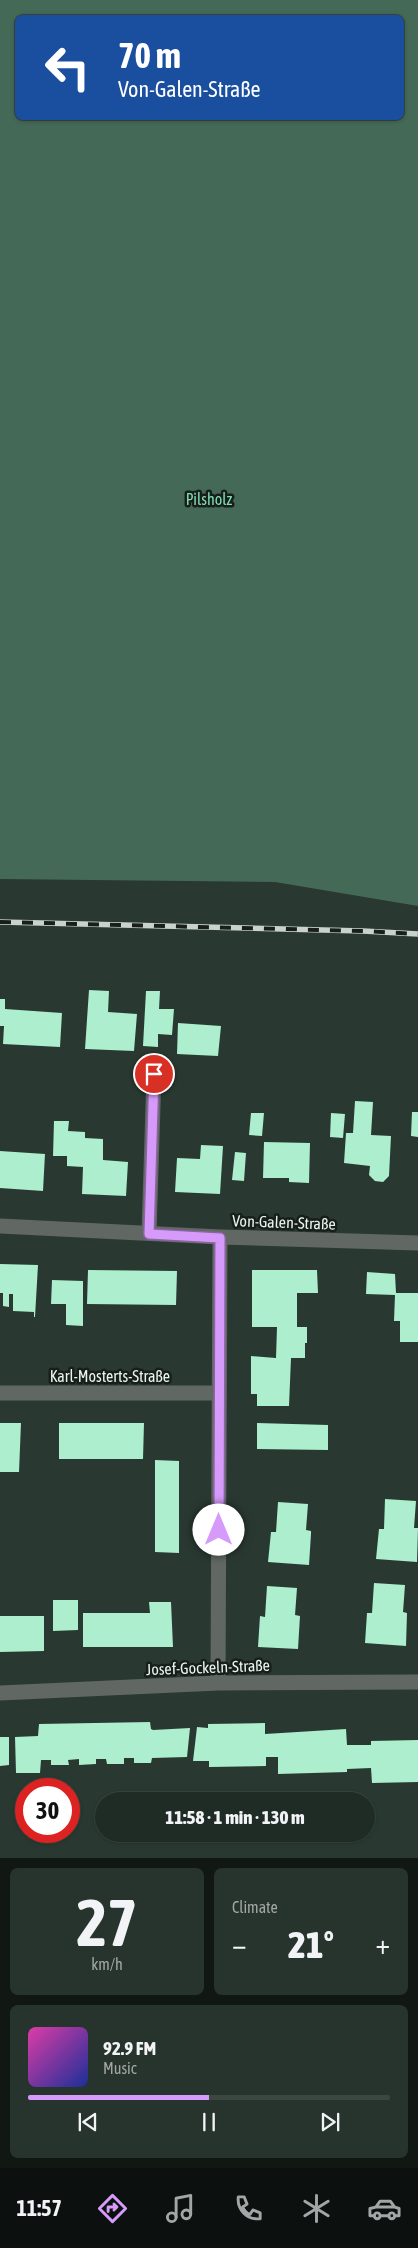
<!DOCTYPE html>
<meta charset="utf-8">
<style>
body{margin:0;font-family:"Asap Condensed",sans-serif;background:#27332d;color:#f1f3f6;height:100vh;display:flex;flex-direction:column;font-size:19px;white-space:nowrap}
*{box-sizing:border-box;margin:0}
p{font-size:16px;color:#a1a7a7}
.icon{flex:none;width:28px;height:28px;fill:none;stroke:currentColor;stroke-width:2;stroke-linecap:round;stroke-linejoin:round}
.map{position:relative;height:1858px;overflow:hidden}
.side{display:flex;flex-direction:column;gap:10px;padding:10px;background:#111814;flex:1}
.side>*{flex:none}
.guide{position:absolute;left:15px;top:15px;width:389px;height:105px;border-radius:8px;box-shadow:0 1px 4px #0004,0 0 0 1px #3c4742;background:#1a4fa0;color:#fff;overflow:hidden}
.speed{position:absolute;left:15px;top:1778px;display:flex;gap:10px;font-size:25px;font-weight:700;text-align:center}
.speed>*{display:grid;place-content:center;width:65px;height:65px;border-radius:50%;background:#1f2b25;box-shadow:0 1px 4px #0004,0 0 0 1px #3c4742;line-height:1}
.speed .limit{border:8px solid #d22;background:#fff;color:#111}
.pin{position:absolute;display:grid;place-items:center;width:42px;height:42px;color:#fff;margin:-21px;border:2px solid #fff;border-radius:50%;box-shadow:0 1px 5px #0007}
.me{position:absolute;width:55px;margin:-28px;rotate:0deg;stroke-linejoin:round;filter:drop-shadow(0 0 4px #0008)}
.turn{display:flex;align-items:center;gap:18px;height:105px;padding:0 20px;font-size:22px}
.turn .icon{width:65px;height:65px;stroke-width:2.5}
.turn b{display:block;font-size:35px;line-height:42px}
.big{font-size:38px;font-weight:800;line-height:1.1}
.side .widget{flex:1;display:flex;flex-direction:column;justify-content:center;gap:8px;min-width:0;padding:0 18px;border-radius:8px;background:#27332d}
.side .dial{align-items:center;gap:0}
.dial b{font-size:65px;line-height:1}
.song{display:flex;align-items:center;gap:15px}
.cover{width:60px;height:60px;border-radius:8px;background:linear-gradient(135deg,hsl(320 70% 55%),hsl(230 70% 35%))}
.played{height:5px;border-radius:2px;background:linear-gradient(90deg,#d69bfa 50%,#3c4742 50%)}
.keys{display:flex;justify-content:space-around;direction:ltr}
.heat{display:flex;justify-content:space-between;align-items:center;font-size:28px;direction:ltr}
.side .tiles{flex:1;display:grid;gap:10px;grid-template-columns:1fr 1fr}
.widget:last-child{grid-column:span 2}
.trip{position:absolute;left:95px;top:1792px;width:280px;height:50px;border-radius:25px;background:#1f2b25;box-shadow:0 1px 4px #0004,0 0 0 1px #3c4742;font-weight:800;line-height:50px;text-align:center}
.tabs{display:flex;height:80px;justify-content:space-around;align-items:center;background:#0c110f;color:#a1a7a7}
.tabs .icon{width:35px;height:35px}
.tabs .active{color:#d69bfa}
.tabs b{font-size:22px;color:#f1f3f6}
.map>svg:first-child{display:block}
.green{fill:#446957;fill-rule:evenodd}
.building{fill:#aceecd}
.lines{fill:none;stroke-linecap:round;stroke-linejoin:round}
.lane{stroke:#616864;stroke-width:15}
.street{stroke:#616864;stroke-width:15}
.rail-casing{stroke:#c8d3cc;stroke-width:5.5}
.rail{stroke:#171e1b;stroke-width:4;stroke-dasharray:11;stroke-linecap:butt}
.route-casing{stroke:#8b65a2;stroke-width:12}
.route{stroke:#d69bfa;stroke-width:9}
.labels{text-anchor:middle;stroke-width:5;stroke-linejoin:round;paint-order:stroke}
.park-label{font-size:16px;fill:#80deb1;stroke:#171e1b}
.street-label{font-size:16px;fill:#ebf5ef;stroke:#171e1b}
</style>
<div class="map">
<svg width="418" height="1858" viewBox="0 0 418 1858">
<rect width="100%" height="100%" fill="#293931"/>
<path class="green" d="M 0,0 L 418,0 L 418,906 L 275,882 L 0,879 ZM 18,18 L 401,18 L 401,118 L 18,118 Z"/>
<path class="building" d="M 89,990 L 109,991 L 108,1012 L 137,1014 L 134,1051 L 85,1049 Z
M 146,991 L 160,991 L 159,1009 L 174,1009 L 172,1035 L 158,1034 L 158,1047 L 143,1046 Z
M 0,999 L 5,999 L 5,1009 L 62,1013 L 60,1047 L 3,1044 L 4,1026 L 0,1026 Z
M 178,1023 L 221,1026 L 218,1056 L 177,1054 Z
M 355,1101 L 373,1102 L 371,1135 L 391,1136 L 389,1176 L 383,1182 L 375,1181 L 369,1175 L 370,1166 L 344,1163 L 346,1133 L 353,1133 Z
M 412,1112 L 418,1112 L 418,1137 L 411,1136 Z
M 251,1113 L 264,1113 L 262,1136 L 249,1135 Z
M 331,1113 L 345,1114 L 343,1138 L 330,1137 Z
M 54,1121 L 69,1121 L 68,1131 L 85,1132 L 85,1138 L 103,1139 L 103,1160 L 128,1162 L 126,1196 L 82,1194 L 83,1167 L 67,1166 L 67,1156 L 53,1156 Z
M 264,1142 L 310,1143 L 309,1183 L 289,1182 L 289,1178 L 263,1178 Z
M 201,1145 L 223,1146 L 220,1194 L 175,1192 L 177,1158 L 200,1159 Z
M 0,1151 L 45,1154 L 43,1191 L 0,1188 Z
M 235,1152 L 246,1153 L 244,1181 L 232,1180 Z
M 0,1264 L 38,1265 L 35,1317 L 34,1317 L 34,1312 L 13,1311 L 13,1294 L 9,1294 L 9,1307 L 3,1306 L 3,1293 L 0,1293 Z
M 88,1270 L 177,1271 L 176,1305 L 87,1304 Z
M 252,1270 L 317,1270 L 318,1293 L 297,1293 L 297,1327 L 307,1327 L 307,1343 L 305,1343 L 305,1358 L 291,1358 L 289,1406 L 257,1406 L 257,1394 L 251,1394 L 251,1356 L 276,1358 L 277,1327 L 252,1327 Z
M 367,1272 L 395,1274 L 396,1293 L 418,1293 L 418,1342 L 400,1342 L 400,1321 L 394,1321 L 395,1295 L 366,1294 Z
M 52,1280 L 83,1281 L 83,1326 L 66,1325 L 66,1304 L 51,1304 Z
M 0,1423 L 21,1423 L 19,1472 L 0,1472 Z
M 59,1423 L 144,1423 L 143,1459 L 59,1459 Z
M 257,1423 L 328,1425 L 328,1450 L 257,1449 Z
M 155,1460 L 179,1461 L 179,1553 L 155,1552 Z
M 385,1499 L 416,1501 L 414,1528 L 418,1528 L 417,1562 L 376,1559 L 379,1529 L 384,1529 Z
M 278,1502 L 308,1504 L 306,1530 L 311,1531 L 311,1534 L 309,1565 L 268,1562 L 271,1532 L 276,1532 Z
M 374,1583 L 405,1585 L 403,1612 L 407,1613 L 406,1646 L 365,1643 L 367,1613 L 372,1613 Z
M 267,1586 L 297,1588 L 295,1615 L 300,1616 L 298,1649 L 258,1647 L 260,1616 L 265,1617 Z
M 53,1600 L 78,1600 L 78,1630 L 53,1631 Z
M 149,1602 L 171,1602 L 173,1647 L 83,1647 L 83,1613 L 150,1613 Z
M 0,1616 L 44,1616 L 44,1651 L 0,1652 Z
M 150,1722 L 151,1729 L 153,1730 L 190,1728 L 187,1757 L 152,1758 L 151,1763 L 134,1763 L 134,1758 L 124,1758 L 124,1764 L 107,1764 L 106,1759 L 96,1759 L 96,1764 L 79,1765 L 79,1759 L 68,1760 L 69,1765 L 51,1765 L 51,1760 L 41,1760 L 40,1773 L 16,1773 L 15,1737 L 38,1736 L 39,1724 Z
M 265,1723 L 265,1734 L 346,1729 L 347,1745 L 371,1745 L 371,1741 L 418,1740 L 418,1782 L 372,1783 L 371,1768 L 347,1769 L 347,1772 L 278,1774 L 278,1757 L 266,1757 L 266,1766 L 209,1767 L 209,1761 L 193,1761 L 197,1727 L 208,1728 L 208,1724 Z
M 0,1737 L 9,1737 L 9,1765 L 0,1766 Z"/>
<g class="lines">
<path class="lane" d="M 149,1233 L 154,1074
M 0,1393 L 219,1393"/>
<path class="street" d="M 0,1226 L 220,1237 L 418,1243
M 218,1683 L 220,1237
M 0,1693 L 218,1683 L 418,1682"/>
<g class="rail-casing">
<path id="rail" d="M 0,922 L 363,931 L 418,934"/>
</g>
<use href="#rail" class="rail"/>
</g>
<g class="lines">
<g class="route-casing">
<path id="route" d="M 154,1074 L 149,1234 L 220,1238 L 219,1530"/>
</g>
<use href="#route" class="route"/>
</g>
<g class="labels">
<g class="park-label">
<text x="209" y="505">Pilsholz</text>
</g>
<g class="street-label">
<text transform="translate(284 1222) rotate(2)" y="6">Von-Galen-Straße</text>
<text x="110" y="1382">Karl-Mosterts-Straße</text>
<text transform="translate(208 1667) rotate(-2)" y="6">Josef-Gockeln-Straße</text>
</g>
</g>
</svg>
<div class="speed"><div class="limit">30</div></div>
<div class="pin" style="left:154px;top:1074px;background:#d93025"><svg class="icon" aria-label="arrive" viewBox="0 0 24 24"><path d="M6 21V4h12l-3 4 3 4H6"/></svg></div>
<svg class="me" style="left:219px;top:1530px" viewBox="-20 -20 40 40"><circle r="19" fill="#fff"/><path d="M0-13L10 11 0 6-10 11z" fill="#d69bfa"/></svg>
<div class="trip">11:58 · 1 min · 130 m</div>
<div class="guide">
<div class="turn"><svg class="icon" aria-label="left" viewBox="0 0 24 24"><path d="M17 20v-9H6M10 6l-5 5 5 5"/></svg><div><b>70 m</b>Von-Galen-Straße</div></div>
</div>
</div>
<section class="side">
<div class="tiles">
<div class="widget dial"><b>27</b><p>km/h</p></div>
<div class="widget"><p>Climate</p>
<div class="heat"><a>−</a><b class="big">21°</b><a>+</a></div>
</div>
<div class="widget">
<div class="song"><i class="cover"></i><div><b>92.9 FM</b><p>Music</p></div></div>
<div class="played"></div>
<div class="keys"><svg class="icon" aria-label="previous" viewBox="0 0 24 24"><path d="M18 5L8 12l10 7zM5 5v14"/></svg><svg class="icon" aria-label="pause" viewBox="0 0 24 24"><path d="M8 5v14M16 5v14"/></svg><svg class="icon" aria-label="next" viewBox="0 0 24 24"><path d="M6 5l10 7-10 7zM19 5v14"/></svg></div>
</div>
</div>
</section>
<nav class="tabs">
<b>11:57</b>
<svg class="icon active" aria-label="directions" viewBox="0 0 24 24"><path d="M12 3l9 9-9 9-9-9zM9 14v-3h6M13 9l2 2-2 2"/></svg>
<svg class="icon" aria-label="music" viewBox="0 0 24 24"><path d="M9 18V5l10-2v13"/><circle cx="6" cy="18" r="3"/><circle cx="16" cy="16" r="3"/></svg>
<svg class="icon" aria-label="phone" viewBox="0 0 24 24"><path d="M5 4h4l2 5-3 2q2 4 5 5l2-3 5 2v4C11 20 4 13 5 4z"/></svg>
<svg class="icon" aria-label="climate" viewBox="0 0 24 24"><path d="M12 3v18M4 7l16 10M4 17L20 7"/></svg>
<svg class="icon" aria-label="car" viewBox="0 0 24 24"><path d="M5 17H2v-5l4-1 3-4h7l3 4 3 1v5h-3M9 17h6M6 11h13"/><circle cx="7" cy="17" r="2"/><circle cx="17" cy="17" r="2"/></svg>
</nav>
